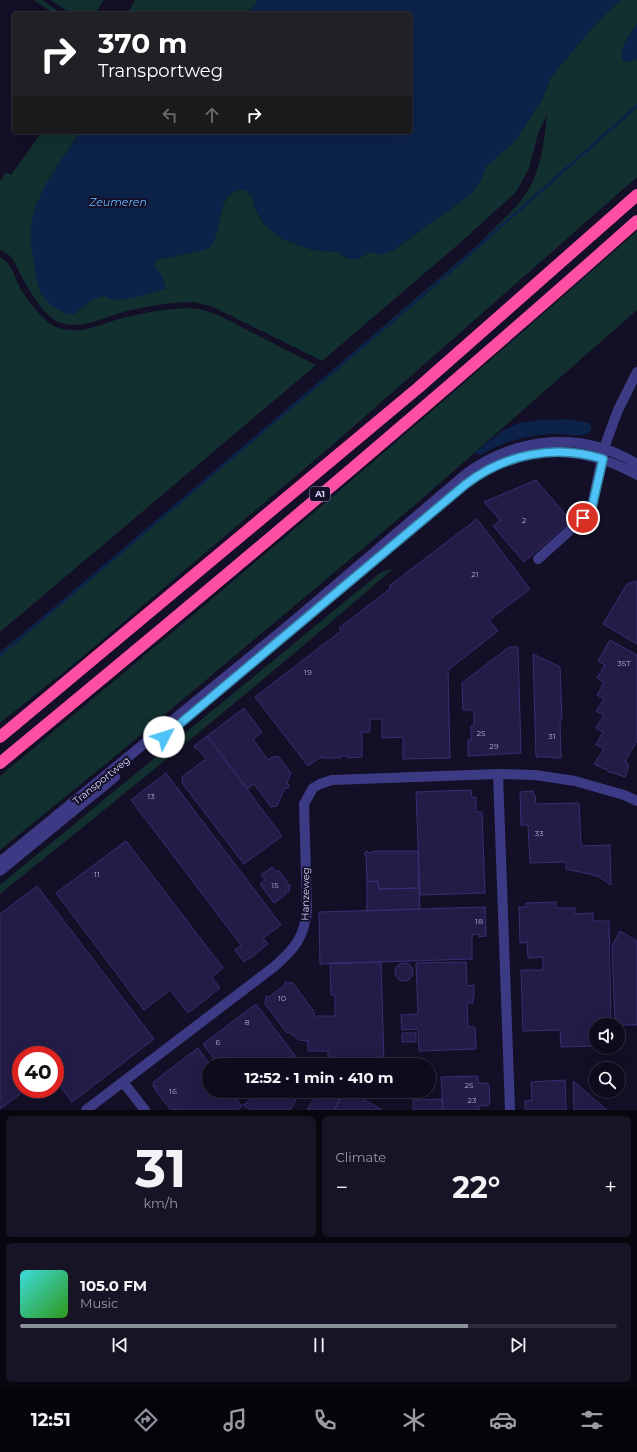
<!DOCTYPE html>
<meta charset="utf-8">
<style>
body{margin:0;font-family:Montserrat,sans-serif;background:#171425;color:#f1f3f6;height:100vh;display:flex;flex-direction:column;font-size:15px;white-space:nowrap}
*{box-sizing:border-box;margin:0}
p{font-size:13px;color:#9b9ba3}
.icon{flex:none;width:22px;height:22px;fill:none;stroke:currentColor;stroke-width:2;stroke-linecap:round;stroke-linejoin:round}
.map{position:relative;height:1110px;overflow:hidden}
.panel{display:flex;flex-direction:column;gap:6px;padding:6px;background:#08060f;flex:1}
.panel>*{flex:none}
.guide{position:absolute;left:12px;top:12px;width:400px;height:122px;border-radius:4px;box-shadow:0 4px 16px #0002,0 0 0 1px #2e2b3b;background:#202124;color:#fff;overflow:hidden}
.tools{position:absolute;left:589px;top:1018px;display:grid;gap:8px}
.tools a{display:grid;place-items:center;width:36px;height:36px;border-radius:50%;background:#0e0b1c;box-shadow:0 4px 16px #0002,0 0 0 1px #2e2b3b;font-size:20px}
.speed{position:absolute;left:12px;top:1046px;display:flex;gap:8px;font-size:20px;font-weight:700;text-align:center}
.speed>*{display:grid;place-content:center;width:52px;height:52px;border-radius:50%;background:#0e0b1c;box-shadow:0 4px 16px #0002,0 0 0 1px #2e2b3b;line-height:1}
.speed .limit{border:6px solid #d22;background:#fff;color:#111}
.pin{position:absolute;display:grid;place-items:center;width:34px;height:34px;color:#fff;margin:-17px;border:2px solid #fff;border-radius:50%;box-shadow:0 1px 4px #0007}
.me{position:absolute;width:44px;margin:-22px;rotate:50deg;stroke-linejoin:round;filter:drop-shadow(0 0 3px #0008)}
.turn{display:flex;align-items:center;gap:14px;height:84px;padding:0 20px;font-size:18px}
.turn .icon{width:52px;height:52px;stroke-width:2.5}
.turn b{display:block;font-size:28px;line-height:34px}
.lanes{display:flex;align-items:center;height:38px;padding:0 20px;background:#0003;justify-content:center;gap:20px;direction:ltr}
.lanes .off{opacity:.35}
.big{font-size:30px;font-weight:700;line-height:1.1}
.panel .card{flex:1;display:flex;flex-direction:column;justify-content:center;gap:6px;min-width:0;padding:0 14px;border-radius:6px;background:#171425}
.panel .dial{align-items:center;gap:0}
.dial b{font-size:52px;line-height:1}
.song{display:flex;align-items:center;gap:12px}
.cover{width:48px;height:48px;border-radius:6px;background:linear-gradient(135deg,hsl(180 70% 55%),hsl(110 70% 35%))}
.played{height:4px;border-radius:2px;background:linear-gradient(90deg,#8c9099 75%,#2e2b3b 75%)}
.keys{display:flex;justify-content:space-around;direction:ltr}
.heat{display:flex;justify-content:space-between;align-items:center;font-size:22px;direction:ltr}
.panel .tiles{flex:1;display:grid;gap:6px;grid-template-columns:1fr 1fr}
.card:last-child{grid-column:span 2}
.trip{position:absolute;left:202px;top:1058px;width:234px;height:40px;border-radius:20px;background:#0e0b1c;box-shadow:0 4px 16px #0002,0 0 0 1px #2e2b3b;font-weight:700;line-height:40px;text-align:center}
.tabs{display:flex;height:64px;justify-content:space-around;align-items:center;background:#06040b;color:#9b9ba3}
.tabs .icon{width:28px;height:28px}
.tabs .on{color:#8c9099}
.tabs b{font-size:18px;color:#f1f3f6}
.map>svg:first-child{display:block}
.green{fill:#12302f}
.water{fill:#0c2248}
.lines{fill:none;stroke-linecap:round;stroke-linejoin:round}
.stream{stroke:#0c2248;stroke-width:3}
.building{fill:#241b47;stroke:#3b2d73}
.minor{stroke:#3d3a85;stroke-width:10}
.highway{stroke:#ff4fa3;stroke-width:12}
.route-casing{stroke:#337fa1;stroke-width:10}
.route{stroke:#4fc3f7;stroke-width:7}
.labels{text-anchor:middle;stroke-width:4;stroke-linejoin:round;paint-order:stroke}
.number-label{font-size:8px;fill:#aca6d1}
.shield{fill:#130f26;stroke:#9e99be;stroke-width:1}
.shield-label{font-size:9px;font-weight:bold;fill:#d9d4ff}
.street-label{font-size:10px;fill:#d9d4ff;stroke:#130f26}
.water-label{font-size:11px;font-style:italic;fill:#62b6ff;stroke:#130f26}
</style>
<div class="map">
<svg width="637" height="1110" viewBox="0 0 637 1110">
<rect width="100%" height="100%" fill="#130f26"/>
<path class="green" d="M 34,0 L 43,0 L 62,14 L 54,14 Z
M 51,0 L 104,0 L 95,14 L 71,14 Z
M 135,0 L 257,0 L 255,5 L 246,14 L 127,14 Z
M 622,0 L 637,0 L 637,24 L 625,42 L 629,62 L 637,59 L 637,177 L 336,442 L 75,663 L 0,723 L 0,652 L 94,575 L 480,243 C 493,229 512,212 523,198 C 541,174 544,143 547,114 L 538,134 L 529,168 L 516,192 L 461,242 L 322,361 L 213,307 C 208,306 203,304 198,303 C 179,300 139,308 120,313 C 100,319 82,329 61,323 C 46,319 29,291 22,277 C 16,266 13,254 0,250 L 0,181 L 6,172 L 11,175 L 42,132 L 80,132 L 45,186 L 36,205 L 74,314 L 92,300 L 104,295 L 166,289 L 162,276 L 154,265 L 156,260 L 204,250 C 206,249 208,248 210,247 C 221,237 217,201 233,192 C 236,190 241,190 245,190 L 252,196 L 255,208 L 263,223 L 282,239 L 313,250 L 339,252 L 348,259 L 358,259 L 370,252 L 394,250 L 472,193 L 486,167 L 495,157 L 542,99 L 551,77 L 587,34 L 611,8 Z
M 637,231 L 637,310 L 416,504 L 107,763 L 0,850 L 0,776 C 215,598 428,417 637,231 Z
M 0,257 C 11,262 14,276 19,286 C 26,298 43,322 56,327 C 81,336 100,324 123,318 C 142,313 180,306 198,309 C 215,312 230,321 245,329 C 269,341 292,353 316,365 L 0,632 Z
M 394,568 C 265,680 133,787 0,894 L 0,885 L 381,572 Z"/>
<path class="water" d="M 257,0 L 622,0 L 611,8 L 587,34 L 551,77 L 542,99 L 522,131 L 513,143 L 486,167 L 481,181 L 472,193 L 394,250 L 379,255 L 370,252 L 358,259 L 348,259 L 339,252 L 313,250 L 282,239 L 263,223 L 255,208 L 252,196 L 245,190 C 241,190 236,190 233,192 C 217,201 221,237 210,247 C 208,248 206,249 204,250 L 156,260 L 154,265 L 162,276 L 166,289 L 134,298 L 113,300 L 104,296 L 92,300 L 74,314 L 67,314 L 50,305 L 41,294 L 36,279 L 34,264 L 31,242 L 31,224 L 36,205 L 45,185 L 80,132 L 410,132 L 410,14 L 246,14 L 255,5 Z
M 637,24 L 637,59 L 629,62 L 623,61 L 621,52 L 625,42 Z
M 567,419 L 589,423 L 592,429 C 587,439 569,434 560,434 C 531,434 506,440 481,455 L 474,453 C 486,444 498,432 512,426 C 526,419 551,420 567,419 Z"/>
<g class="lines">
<path class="stream" d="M 0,655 L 429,290 L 637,106"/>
</g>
<path class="building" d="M 536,480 L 571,521 L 524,562 L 493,526 L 500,520 L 484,502 Z
M 477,519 L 530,589 L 489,620 L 498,631 L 448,670 L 450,758 L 403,759 L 403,737 L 382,738 L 382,719 L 370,719 L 370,732 L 362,732 L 362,757 L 348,758 L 348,756 L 341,756 L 341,758 L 322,758 L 322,756 L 308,766 L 255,697 L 341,631 L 339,628 L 391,588 L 389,586 Z
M 637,581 L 637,644 L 603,624 L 627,584 Z
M 610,640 L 637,655 L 637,741 L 625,761 L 627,762 L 626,764 L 629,765 L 625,777 L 611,772 L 611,773 L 609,772 L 605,768 L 604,769 L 594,764 L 604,749 L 596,745 L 603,732 L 596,728 L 604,715 L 596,711 L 604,699 L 597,695 L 604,682 L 597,678 L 605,665 L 598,661 Z
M 509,647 L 518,647 L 521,753 L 468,756 L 468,740 L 471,740 L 471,726 L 474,726 L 474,710 L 463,710 L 462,683 Z
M 533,654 L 560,667 L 562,720 L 560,720 L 561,758 L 552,758 L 552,757 L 536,757 Z
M 244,708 L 262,732 L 253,739 L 268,760 L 272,757 L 278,756 L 291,773 L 287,782 L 289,786 L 288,788 L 284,789 L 277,806 L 271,807 L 254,784 L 247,789 L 207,736 Z
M 207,736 L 282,836 L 244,864 L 182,783 L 183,776 L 206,759 L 198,749 L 196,749 L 194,746 Z
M 166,773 L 281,925 L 263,938 L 268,944 L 255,954 L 253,957 L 251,957 L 244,962 L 235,950 L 241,945 L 131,800 Z
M 471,790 L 472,798 L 476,797 L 476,812 L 482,812 L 485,893 L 420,895 L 416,792 Z
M 533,791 L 534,796 L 535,795 L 536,804 L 579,803 L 581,846 L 610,845 L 611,885 L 598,876 L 566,869 L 566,862 L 530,863 L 528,825 L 521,825 L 520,792 Z
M 126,841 L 223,968 L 212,977 L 220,988 L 188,1013 L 170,990 L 144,1010 L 56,893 Z
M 367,851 L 369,853 L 376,851 L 418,851 L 419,888 L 379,889 L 378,881 L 367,882 L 366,856 L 364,854 Z
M 272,867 L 276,872 L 278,870 L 287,881 L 286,884 L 290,885 L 289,892 L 285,892 L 285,895 L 274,903 L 260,884 L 265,880 L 261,875 Z
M 378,881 L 379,889 L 419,888 L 420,909 L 367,911 L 367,882 Z
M 37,886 L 154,1039 L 72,1102 L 55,1079 L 55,1055 L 21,1055 L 21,1089 L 27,1089 L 0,1109 L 0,914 Z
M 556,902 L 556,908 L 575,908 L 575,914 L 593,913 L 593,921 L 609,921 L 611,1025 L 596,1025 L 596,1046 L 561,1047 L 560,1030 L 523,1031 L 521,970 L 543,970 L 543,957 L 528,958 L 527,942 L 520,943 L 519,907 L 526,907 L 526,903 Z
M 485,907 L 486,936 L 479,937 L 479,934 L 472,935 L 472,959 L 320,964 L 319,912 Z
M 620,931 L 637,941 L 637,1025 L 615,1025 L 612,946 Z
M 381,962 L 384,1061 L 328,1063 L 328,1051 L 308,1051 L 308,1041 L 299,1040 L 289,1032 L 287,1033 L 265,1004 L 266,996 L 269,997 L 285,985 L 285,982 L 293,983 L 315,1013 L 313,1014 L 315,1016 L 335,1016 L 335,995 L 331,995 L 330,963 Z
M 466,962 L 467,986 L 474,985 L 474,998 L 473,998 L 473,1003 L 467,1003 L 468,1027 L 475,1027 L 476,1049 L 419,1051 L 418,1029 L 402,1030 L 401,1015 L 418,1014 L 416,963 Z
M395 972a9 9 0 1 1 18 0a9 9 0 1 1-18 0Z
M 256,1004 L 296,1057 L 285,1065 L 219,1065 L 203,1044 Z
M 402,1033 L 416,1033 L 416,1042 L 402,1042 Z
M 198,1048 L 210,1065 L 209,1065 L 209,1091 L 230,1091 L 242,1106 L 237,1110 L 180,1110 L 179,1109 L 171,1110 L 155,1090 L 156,1087 L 153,1087 L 154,1081 L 156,1082 L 157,1079 Z
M 478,1076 L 478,1083 L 487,1083 L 489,1085 L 490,1103 L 488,1105 L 479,1106 L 479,1110 L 443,1110 L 441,1077 Z
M 565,1080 L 566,1110 L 525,1110 L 525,1101 L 532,1100 L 531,1082 Z
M 573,1081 L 607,1110 L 574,1110 Z
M 262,1091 L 288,1091 L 298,1096 L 290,1110 L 251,1110 L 243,1105 Z
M 318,1091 L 345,1091 L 334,1110 L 307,1110 Z
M 345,1091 L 350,1091 L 382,1110 L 334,1110 Z
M 442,1099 L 443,1110 L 413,1110 L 413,1100 Z"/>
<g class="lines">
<path class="minor" d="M 431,513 C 446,500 461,485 478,475 C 530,443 585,446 637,475
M 538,559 L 588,514 L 592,507 L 604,448 L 618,410 L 637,372
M 498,774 L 510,1110
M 0,862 L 290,624 L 467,473 C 518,437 582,430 637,464
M 0,871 L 115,777
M 123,1082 L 145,1110
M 86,1110 L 275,966 C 294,949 304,938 307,911 L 304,804 L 313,788 L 320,784 L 332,780 L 498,774 L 535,775 L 575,781 L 624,795 L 637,801"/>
<path class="highway" d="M 0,737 L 418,388 L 637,195
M 0,763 C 215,586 429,406 637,221"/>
</g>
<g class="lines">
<g class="route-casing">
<path id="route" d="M 164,737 L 466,484 C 505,454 555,444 603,459 L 592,507 L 588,514 L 583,518"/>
</g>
<use href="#route" class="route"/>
</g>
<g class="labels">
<g class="number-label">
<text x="524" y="523">2</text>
<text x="475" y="577">21</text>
<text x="624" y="666">35T</text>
<text x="308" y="675">19</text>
<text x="481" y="736">25</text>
<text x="552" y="739">31</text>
<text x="494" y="749">29</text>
<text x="151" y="799">13</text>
<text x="539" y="836">33</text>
<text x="97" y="877">11</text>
<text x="275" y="888">15</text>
<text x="479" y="924">18</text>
<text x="282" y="1001">10</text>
<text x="247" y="1025">8</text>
<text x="218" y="1045">6</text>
<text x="469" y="1088">25</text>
<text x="173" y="1094">16</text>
<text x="472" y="1103">23</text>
</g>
<rect class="shield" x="310" y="487" width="20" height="14" rx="3"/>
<g class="shield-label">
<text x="320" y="497">A1</text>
</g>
<g class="street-label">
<text transform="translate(101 780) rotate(-39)" y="4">Transportweg</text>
<text transform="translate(305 894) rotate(-89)" y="4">Hanzeweg</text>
</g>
<g class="water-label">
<text x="118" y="206">Zeumeren</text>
</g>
</g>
</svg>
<div class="tools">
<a><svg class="icon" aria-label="sound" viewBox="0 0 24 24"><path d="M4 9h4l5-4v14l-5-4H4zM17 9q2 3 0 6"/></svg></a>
<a><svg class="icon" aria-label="search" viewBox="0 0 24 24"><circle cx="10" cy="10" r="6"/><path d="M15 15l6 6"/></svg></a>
</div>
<div class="speed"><div class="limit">40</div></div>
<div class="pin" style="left:583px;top:518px;background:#d93025"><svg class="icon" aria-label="arrive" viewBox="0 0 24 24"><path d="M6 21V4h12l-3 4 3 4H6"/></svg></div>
<svg class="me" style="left:164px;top:737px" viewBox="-20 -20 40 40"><circle r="19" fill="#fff"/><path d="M0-13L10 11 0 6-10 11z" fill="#4fc3f7"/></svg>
<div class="trip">12:52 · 1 min · 410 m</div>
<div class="guide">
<div class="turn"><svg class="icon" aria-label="right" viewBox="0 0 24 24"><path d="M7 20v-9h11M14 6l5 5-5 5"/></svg><div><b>370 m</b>Transportweg</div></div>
<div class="lanes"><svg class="icon off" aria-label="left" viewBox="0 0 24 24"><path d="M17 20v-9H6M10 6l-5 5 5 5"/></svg><svg class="icon off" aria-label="ahead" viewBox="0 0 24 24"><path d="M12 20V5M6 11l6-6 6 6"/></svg><svg class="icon" aria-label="right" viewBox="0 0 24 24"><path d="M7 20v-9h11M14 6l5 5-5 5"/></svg></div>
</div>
</div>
<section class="panel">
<div class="tiles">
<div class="card dial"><b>31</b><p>km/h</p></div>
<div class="card"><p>Climate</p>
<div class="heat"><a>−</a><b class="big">22°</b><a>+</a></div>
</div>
<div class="card">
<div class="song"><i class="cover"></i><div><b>105.0 FM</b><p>Music</p></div></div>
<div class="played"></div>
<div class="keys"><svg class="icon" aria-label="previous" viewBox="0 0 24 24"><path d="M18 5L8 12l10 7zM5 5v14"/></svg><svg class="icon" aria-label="pause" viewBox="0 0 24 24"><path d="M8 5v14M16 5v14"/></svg><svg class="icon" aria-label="next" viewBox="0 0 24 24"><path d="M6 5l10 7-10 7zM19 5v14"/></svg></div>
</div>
</div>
</section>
<nav class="tabs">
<b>12:51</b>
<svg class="icon on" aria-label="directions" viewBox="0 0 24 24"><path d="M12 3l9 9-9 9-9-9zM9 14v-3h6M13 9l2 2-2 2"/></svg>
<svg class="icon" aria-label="music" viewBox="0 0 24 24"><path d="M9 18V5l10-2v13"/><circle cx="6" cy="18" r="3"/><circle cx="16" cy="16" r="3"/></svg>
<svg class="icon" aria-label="phone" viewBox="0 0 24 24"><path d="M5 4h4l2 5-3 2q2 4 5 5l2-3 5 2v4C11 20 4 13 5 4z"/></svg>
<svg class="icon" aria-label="climate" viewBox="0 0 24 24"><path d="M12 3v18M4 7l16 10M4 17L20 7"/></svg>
<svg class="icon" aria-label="car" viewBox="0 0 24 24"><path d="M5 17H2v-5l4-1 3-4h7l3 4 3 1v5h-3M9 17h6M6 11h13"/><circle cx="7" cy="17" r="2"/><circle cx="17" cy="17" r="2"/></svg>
<svg class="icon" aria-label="filters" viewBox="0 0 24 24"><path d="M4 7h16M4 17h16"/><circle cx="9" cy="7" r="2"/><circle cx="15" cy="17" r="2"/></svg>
</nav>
